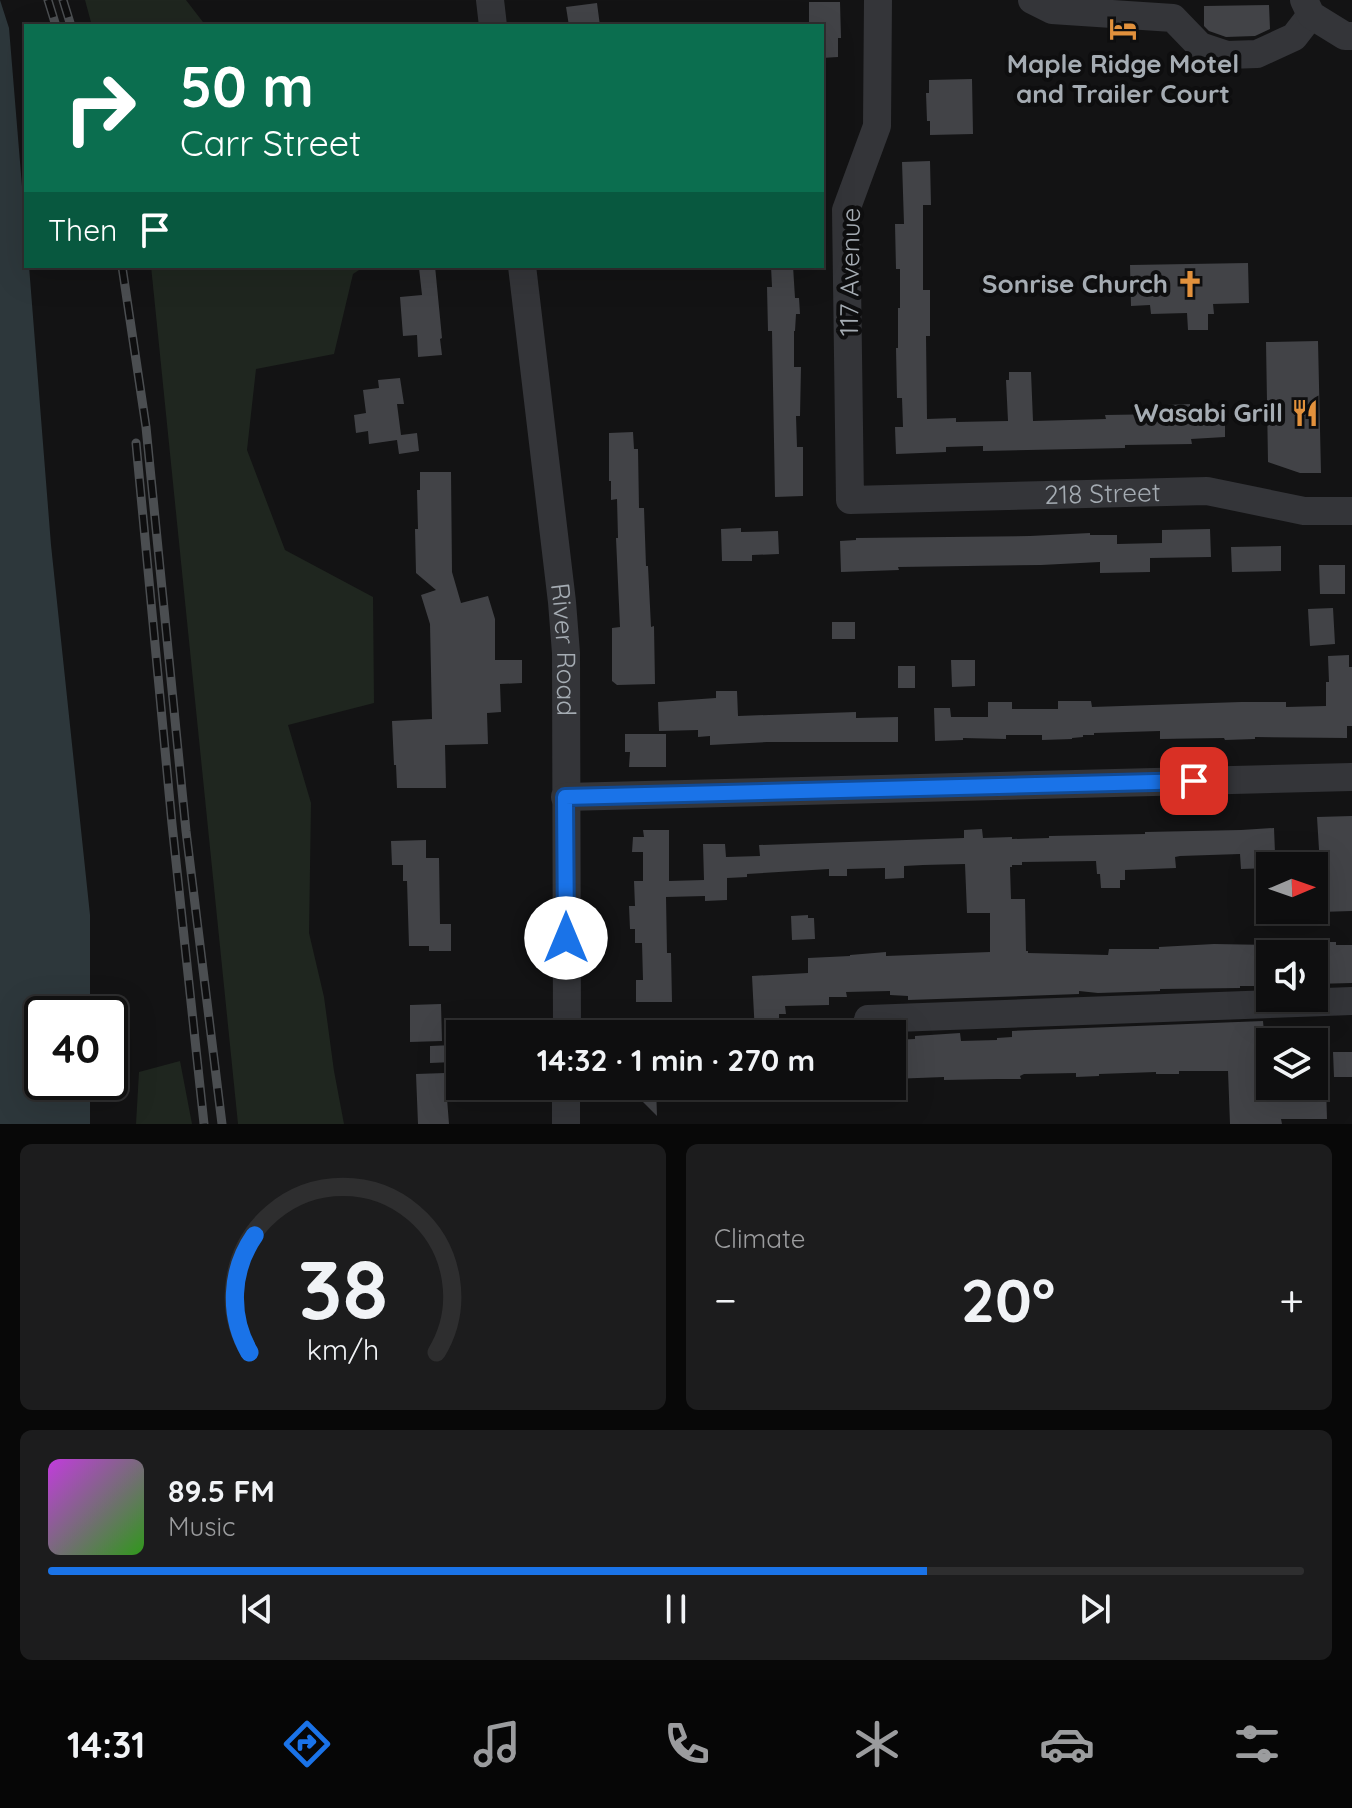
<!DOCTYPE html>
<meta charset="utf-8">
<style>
body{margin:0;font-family:Quicksand,sans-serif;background:#1c1c1d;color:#f1f3f6;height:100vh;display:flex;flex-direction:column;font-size:30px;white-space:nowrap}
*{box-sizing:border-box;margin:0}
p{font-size:26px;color:#9b9c9e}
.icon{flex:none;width:44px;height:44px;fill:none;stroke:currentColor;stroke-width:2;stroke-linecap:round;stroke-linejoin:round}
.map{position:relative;height:1124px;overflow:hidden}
.drawer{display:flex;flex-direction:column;gap:20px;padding:20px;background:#080808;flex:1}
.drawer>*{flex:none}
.hud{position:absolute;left:24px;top:24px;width:800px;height:244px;border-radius:0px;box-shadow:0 8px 32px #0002,0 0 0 2px #2e2e2f;background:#0b6e4f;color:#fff;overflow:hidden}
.needle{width:52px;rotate:88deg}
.fabs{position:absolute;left:1256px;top:852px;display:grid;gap:16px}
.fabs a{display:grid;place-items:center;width:72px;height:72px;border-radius:0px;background:#0e0e0f;box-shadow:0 8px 32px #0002,0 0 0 2px #2e2e2f;font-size:40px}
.speed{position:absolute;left:24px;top:996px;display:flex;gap:16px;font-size:40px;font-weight:700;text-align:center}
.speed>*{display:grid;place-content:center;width:104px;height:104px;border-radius:50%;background:#0e0e0f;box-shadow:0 8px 32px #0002,0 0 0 2px #2e2e2f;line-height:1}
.speed .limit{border:4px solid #111;border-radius:12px;background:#fff;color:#111}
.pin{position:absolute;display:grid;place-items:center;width:68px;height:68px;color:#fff;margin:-34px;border-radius:16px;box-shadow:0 4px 12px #0006}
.me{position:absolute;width:88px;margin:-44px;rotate:0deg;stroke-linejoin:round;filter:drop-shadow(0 0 6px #0008)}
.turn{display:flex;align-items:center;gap:28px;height:168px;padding:0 24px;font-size:36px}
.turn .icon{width:104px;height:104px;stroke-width:2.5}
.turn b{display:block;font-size:56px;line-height:68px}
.then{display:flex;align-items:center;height:76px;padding:0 24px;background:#0003;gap:16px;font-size:30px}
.big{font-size:60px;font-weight:700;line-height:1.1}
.drawer .card{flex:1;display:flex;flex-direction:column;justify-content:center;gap:12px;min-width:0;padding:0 28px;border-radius:12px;background:#1c1c1d}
.drawer .dial{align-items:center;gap:0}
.dial svg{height:208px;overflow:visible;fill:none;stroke:#2e2e2f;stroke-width:7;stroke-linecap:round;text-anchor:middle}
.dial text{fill:#f1f3f6;stroke:none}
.song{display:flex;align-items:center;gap:24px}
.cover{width:96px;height:96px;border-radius:12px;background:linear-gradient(135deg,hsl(290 70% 55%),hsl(110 70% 35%))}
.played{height:8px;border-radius:4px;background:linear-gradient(90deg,#1a73e8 70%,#2e2e2f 70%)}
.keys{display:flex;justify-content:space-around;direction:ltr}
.heat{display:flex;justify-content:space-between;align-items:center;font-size:44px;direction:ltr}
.drawer .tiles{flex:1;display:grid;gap:20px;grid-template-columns:1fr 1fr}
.card:last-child{grid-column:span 2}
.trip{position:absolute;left:446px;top:1020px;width:460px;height:80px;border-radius:0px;background:#0e0e0f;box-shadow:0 8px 32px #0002,0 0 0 2px #2e2e2f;font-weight:700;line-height:80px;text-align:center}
.menu{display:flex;height:128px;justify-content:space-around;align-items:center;background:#060606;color:#9b9c9e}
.menu .icon{width:56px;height:56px}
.menu .active{color:#1a73e8}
.menu b{font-size:36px;color:#f1f3f6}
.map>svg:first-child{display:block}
.green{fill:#1f261f}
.water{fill:#2d373b}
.building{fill:#424347}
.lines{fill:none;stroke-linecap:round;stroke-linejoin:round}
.minor{stroke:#343539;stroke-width:28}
.rail-casing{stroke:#4b4e51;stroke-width:9}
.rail{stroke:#0e0e0f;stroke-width:6;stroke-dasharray:18;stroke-linecap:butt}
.route-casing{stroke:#114b97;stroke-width:20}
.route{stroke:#1a73e8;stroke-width:14}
.labels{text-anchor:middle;stroke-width:8;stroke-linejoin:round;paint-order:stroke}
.poi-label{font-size:26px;font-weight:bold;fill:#a5acb3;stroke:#0e0e0f;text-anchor:end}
.street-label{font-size:26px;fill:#a5acb3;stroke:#0e0e0f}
</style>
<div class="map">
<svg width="1352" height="1124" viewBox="0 0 1352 1124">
<rect width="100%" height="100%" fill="#131314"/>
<path class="green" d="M 85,0 L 186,0 L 206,26 L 92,26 Z
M 151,266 L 365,266 L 353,274 L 334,354 L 256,369 L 247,450 L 285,550 L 373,597 L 374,703 L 288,725 L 311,803 L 309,933 L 324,997 L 334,1071 L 344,1124 L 238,1124 Z
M 180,1061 L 192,1124 L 136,1124 L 139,1072 Z"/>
<path class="water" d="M 0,0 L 9,28 L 26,235 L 26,266 L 29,266 L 51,545 L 90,915 L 90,1014 L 42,1014 L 42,1082 L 90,1082 L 90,1124 L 0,1124 Z"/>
<path class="building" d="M 809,2 L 840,2 L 841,38 L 838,38 L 838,57 L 822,58 L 822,26 L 809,26 Z
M 597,3 L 600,26 L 569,26 L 566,7 Z
M 1269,5 L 1270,29 L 1255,36 L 1226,37 L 1209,31 L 1204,26 L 1204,6 Z
M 972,79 L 973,134 L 930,135 L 930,121 L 927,121 L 926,93 L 929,93 L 929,80 Z
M 930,161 L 931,205 L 923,205 L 923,290 L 930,290 L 930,336 L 926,336 L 927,419 L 956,418 L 956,422 L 1008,421 L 1006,380 L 1009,380 L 1009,372 L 1031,372 L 1033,421 L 1106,419 L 1105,415 L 1167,414 L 1167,405 L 1190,404 L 1190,408 L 1225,408 L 1225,437 L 1191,439 L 1192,444 L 1125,445 L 1125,448 L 983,451 L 983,446 L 946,447 L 946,452 L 896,454 L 895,427 L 903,427 L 902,398 L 897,398 L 896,348 L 898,348 L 898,308 L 900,308 L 900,269 L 896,269 L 895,224 L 904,224 L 902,162 Z
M 1248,263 L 1249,303 L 1213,304 L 1214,314 L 1208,314 L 1208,330 L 1188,330 L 1187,313 L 1151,314 L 1150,305 L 1131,306 L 1130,265 Z
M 435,266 L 442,338 L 440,339 L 442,355 L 418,357 L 417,335 L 403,336 L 400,297 L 422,295 L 419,268 Z
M 771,266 L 793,266 L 795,298 L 799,298 L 800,314 L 796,314 L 795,331 L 794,331 L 794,367 L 801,367 L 800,416 L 796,416 L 797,447 L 803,447 L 803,496 L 775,497 L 772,331 L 768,331 L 767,287 L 772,287 Z
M 1318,341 L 1321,473 L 1300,473 L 1268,462 L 1266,342 Z
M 400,378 L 404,404 L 397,404 L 401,435 L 417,433 L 419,451 L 399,454 L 397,440 L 369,444 L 368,431 L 356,433 L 354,415 L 366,413 L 363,390 L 379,388 L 378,380 Z
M 633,432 L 634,449 L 638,449 L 639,508 L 644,508 L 646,566 L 648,566 L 651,627 L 654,626 L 655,684 L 617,685 L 612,681 L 612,628 L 620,627 L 616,538 L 618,538 L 617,499 L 611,500 L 611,481 L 609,481 L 609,433 Z
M 420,472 L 451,472 L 452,572 L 461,603 L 488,596 L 495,619 L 495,660 L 522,660 L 522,683 L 500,684 L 501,712 L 487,713 L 488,744 L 445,745 L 446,788 L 397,788 L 396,765 L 394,765 L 392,721 L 432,719 L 430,624 L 421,595 L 436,590 L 416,573 L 415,529 L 418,529 L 417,490 L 420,490 Z
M 741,528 L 741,532 L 778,531 L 779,554 L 752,555 L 752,561 L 722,561 L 721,529 Z
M 1210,529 L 1211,557 L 1150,558 L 1150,572 L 1100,573 L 1100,562 L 1041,565 L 898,567 L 899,570 L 841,572 L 840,541 L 856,540 L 856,538 L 1030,536 L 1090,533 L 1090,535 L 1117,535 L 1117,544 L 1162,543 L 1162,530 Z
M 1281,546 L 1281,571 L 1232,572 L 1231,547 Z
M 1319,565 L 1345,565 L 1345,594 L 1320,594 Z
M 1333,608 L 1335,644 L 1310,646 L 1308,609 Z
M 832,622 L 855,622 L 855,639 L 832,639 Z
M 1349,655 L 1349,667 L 1352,667 L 1352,726 L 1347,726 L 1347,738 L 1255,737 L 1255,739 L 1225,740 L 1224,738 L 1160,739 L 1160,731 L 1094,733 L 1094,735 L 1083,735 L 1083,737 L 1072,738 L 1072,739 L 1042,740 L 1042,735 L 1006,735 L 1006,739 L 963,738 L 963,740 L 935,741 L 934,708 L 950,708 L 951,717 L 988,717 L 988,702 L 1012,702 L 1012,709 L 1058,709 L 1058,701 L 1091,701 L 1092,707 L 1241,702 L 1286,702 L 1286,707 L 1326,706 L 1326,682 L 1329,682 L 1328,656 Z
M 951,660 L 975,660 L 975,686 L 952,687 Z
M 898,666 L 915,666 L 915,688 L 898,688 Z
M 716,691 L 737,691 L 738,716 L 856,712 L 856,718 L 898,717 L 898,742 L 767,742 L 710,745 L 710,736 L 698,737 L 698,730 L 659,731 L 658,702 L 716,698 Z
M 625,734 L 666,734 L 666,767 L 629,767 L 630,752 L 625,752 Z
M 1352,816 L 1352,911 L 1320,912 L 1319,898 L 1322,898 L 1317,817 Z
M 1274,828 L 1275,853 L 1270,854 L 1270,868 L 1241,869 L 1240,854 L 1180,856 L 1175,857 L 1176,868 L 1125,870 L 1125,880 L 1120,880 L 1120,888 L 1101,888 L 1100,874 L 1097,874 L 1096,861 L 1022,862 L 1022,865 L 1012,865 L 1012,867 L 1010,867 L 1011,899 L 1025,899 L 1026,951 L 1028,951 L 1028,953 L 1108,955 L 1109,949 L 1159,949 L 1159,947 L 1214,944 L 1270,945 L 1270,982 L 1259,982 L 1259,984 L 1254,984 L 1254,986 L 1240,986 L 1240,988 L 1160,989 L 1160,991 L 1098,993 L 1079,991 L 1079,994 L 908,1000 L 908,996 L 890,995 L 890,991 L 846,992 L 847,997 L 829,997 L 829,1005 L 785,1006 L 786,1014 L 779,1014 L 779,1034 L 755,1034 L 752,976 L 808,973 L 808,958 L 850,956 L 850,955 L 886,952 L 886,956 L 990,952 L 990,913 L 967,913 L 965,864 L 923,865 L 904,866 L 904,878 L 885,879 L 885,868 L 847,869 L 847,876 L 829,876 L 829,869 L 747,874 L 747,877 L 727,878 L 727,900 L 705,901 L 705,896 L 666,897 L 667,953 L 671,953 L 672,1002 L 636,1002 L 636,980 L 643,980 L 642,943 L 635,943 L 635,929 L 630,929 L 629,906 L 635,906 L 634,881 L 643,881 L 643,852 L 632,852 L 633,837 L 644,837 L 643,830 L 669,830 L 669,881 L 704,880 L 703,844 L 725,844 L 726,857 L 760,856 L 759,845 L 964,838 L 964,830 L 982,829 L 983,838 L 1012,837 L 1012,839 L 1049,838 L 1049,836 L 1145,834 L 1145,832 L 1241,830 Z
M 426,840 L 426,858 L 439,858 L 440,924 L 451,924 L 451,951 L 429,951 L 429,946 L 409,946 L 407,881 L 403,881 L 403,865 L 392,865 L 391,841 Z
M 808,915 L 808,918 L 814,918 L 815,939 L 792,940 L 791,916 Z
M 1318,942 L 1336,942 L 1336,945 L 1352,945 L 1352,983 L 1314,984 L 1314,944 L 1318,944 Z
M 441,1004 L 442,1041 L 410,1042 L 410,1005 Z
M 1263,1021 L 1264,1032 L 1265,1032 L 1266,1071 L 1257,1071 L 1257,1100 L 1300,1099 L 1299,1087 L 1326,1086 L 1327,1119 L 1281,1119 L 1282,1124 L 1230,1124 L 1228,1071 L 1179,1071 L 1179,1074 L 1156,1074 L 1156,1072 L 1099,1074 L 1099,1076 L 1076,1077 L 1076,1073 L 1024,1074 L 1020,1076 L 1021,1079 L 997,1079 L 944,1080 L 944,1077 L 892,1079 L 892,1040 L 915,1039 L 915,1036 L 960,1033 L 961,1041 L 997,1040 L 997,1038 L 1012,1037 L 1012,1031 Z
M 454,1045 L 454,1062 L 430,1063 L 430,1046 Z
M 1333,1052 L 1352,1052 L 1352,1077 L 1334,1077 Z
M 445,1073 L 449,1124 L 418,1124 L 416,1074 Z
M 627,1086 L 656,1086 L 657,1116 Z"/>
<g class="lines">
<g class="minor">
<path d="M 490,0 L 493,26"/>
<path id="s1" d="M 878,0 L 877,126 L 846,210 L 850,500 L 1207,491 L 1304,511 L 1352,511"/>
<path d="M 1032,0 L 1052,10 L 1173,18 L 1200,46 L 1227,55 L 1257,54 L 1294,37 L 1311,15"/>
<path d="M 1304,0 L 1311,15 L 1345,36 L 1352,36"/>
<path id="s2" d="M 522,266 L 562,602 L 566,653 L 567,1034"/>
<path d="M 565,797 L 1352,777"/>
<path d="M 868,1019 L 1352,1001"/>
<path d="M 566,1124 L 566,1086"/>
</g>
<g class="rail-casing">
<path id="rail" d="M 48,0 L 56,26
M 63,0 L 71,26
M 122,266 L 146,427 L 186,831 L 222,1124
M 136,443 L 172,824 L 204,1124"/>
</g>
<use href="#rail" class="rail"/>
</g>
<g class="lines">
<g class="route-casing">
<path id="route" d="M 566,938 L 565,797 L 1194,781"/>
</g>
<use href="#route" class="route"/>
</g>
<defs>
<g id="hotel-bare" transform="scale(2.16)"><path d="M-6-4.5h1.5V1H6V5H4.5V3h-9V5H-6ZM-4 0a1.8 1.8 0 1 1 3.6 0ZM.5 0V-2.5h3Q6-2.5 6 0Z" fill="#e2913c" stroke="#0e0e0f" stroke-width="2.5" paint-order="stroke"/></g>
<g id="church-bare" transform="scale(2.16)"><path d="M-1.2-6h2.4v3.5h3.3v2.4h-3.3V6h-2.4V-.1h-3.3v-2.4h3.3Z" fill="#e2913c" stroke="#0e0e0f" stroke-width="2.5" paint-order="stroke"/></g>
<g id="restaurant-bare" transform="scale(2.16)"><path d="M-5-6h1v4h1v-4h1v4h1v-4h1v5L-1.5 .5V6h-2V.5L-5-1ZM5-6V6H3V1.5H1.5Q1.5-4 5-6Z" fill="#e2913c" stroke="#0e0e0f" stroke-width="2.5" paint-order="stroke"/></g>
</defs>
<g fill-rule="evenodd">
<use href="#hotel-bare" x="1123" y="29"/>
<use href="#church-bare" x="1190" y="284"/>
<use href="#restaurant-bare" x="1305" y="413"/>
</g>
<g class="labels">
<g class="poi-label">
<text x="1123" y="73" text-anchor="middle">Maple Ridge Motel<tspan x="1123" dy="30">and Trailer Court</tspan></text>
<text x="1168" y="293">Sonrise Church</text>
<text x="1283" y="422">Wasabi Grill</text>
</g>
<g class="street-label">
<text transform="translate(850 272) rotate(-89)" y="9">117 Avenue</text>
<text dy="9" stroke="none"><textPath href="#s1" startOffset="758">218 Street</textPath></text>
<text dy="9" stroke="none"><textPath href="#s2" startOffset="386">River Road</textPath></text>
</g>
</g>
</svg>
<div class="fabs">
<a><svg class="needle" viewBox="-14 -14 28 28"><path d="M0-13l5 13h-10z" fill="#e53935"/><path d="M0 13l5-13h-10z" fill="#9b9c9e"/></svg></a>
<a><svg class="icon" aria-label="sound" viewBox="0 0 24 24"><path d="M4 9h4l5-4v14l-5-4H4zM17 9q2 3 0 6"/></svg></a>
<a><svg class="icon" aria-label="layers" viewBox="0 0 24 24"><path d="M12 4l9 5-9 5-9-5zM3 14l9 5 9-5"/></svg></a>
</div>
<div class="speed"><div class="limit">40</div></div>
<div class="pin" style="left:1194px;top:781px;background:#d93025"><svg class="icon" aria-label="arrive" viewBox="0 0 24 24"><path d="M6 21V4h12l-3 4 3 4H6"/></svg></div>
<svg class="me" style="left:566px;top:938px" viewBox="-20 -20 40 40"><circle r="19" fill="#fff"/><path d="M0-13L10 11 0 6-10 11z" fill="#1a73e8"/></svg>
<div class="trip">14:32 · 1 min · 270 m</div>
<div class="hud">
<div class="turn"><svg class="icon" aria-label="right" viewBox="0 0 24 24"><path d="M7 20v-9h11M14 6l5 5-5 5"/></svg><div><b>50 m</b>Carr Street</div></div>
<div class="then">Then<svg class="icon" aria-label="arrive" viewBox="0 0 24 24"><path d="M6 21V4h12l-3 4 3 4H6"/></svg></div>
</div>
</div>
<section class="drawer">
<div class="tiles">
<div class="card dial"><svg viewBox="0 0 100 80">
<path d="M14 69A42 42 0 1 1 86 69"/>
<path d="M14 69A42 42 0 0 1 16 24" stroke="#1a73e8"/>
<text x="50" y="56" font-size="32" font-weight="700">38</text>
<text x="50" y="72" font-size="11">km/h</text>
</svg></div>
<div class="card"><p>Climate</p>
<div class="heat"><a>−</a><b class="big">20°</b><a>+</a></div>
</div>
<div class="card">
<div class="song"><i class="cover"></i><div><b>89.5 FM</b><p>Music</p></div></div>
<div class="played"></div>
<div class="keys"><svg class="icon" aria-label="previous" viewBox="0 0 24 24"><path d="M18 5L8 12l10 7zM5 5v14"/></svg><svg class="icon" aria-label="pause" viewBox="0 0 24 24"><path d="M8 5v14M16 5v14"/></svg><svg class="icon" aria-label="next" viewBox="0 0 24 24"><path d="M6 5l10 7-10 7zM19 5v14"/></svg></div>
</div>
</div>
</section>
<nav class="menu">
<b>14:31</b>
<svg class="icon active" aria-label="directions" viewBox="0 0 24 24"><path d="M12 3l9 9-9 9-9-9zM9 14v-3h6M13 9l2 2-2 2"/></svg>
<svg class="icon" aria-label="music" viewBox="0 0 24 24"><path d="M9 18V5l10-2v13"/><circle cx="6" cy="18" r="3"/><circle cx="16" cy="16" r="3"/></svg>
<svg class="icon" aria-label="phone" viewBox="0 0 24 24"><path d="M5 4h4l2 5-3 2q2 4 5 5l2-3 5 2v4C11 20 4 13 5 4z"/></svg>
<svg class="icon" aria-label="climate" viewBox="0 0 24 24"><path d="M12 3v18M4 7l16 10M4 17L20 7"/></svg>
<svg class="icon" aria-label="car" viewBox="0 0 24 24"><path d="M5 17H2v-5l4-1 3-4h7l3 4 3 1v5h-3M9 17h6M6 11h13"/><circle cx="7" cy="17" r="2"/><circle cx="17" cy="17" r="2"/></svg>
<svg class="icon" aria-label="filters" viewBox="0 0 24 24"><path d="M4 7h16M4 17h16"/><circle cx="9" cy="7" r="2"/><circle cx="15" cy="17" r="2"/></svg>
</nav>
